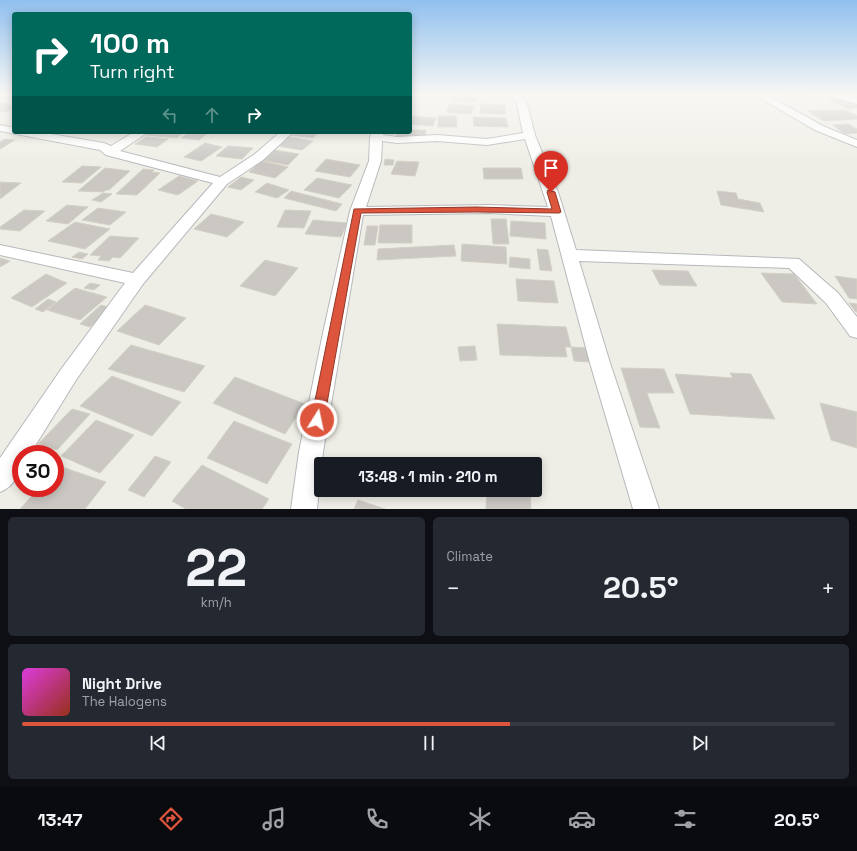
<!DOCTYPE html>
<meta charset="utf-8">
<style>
body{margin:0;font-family:"Space Grotesk",sans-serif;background:#242831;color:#f1f3f6;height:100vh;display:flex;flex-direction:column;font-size:15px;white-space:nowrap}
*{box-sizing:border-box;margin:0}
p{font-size:13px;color:#9ea1a6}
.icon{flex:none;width:22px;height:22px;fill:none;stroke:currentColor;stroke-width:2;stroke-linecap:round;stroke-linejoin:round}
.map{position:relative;height:509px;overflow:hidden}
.panel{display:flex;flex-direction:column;gap:8px;padding:8px;background:#0d0f14;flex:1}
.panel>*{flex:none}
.hud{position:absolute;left:12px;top:12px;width:400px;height:122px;border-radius:4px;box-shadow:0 2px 10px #0003;background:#00695c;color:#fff;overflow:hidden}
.speed{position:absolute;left:12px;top:445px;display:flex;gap:8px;font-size:20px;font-weight:700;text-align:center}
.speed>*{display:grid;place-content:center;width:52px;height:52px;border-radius:50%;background:#171b24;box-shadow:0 2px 10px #0003;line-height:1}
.speed .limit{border:6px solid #d22;background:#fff;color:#111}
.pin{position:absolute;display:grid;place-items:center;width:34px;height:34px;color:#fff;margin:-41px -17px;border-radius:50% 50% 50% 0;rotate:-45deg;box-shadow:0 0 4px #0007}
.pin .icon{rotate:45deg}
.me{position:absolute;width:44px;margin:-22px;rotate:10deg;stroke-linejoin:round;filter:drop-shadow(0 0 3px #0008)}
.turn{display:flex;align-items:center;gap:14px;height:84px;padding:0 12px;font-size:18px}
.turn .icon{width:52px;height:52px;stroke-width:2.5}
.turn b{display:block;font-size:28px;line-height:34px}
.lanes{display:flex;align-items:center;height:38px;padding:0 12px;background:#0003;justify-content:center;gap:20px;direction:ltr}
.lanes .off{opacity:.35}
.big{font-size:30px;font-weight:600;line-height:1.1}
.panel .card{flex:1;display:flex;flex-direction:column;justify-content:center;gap:6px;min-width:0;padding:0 14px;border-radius:6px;background:#242831}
.panel .dial{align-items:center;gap:0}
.dial b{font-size:52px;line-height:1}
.song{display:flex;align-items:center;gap:12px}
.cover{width:48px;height:48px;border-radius:6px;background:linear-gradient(135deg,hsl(300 70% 55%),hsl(10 70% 35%))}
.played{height:4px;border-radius:2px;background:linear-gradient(90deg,#de553d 60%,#363941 60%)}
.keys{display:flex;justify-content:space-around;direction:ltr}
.heat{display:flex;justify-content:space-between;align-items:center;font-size:22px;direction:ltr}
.panel .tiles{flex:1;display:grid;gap:8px;grid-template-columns:1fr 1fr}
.card:last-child{grid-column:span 2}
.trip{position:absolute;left:314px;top:457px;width:228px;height:40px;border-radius:4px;background:#171b24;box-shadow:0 2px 10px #0003;font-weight:600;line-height:40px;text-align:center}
.tabs{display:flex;height:64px;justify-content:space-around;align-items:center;background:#090b0e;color:#9ea1a6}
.tabs .icon{width:28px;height:28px}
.tabs .active{color:#de553d}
.tabs b{font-size:18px;color:#f1f3f6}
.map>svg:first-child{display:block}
.building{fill:#cbc8c4;stroke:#d3d0c5}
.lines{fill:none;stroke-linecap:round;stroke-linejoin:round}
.minor-casing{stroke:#b6b8bc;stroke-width:2}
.minor{fill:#fff;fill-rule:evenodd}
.route{fill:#de553d;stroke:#903728}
</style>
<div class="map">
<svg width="857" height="509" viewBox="0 0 857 509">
<rect width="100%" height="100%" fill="#efeee6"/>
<path class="building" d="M 453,94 L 472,94 L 472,97 L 476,98 L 476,102 L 452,101 L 453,97 L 457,97 L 458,95 L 452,95 Z
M 778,94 L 802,94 L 808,96 L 790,99 Z
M 839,98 L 857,104 L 857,107 L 849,109 L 828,100 Z
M 2,103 L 14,104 L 14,108 L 6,112 L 0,111 L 0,104 Z
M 450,104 L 474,106 L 471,114 L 446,112 Z
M 481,104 L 505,105 L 505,114 L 480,113 Z
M 846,110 L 857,116 L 857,119 L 824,121 L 808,111 Z
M 410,116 L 436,118 L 433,126 L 410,124 Z
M 438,116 L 456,116 L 457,127 L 438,127 Z
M 473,117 L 506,118 L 508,127 L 474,126 Z
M 848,124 L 857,129 L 857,133 L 845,134 L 833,125 Z
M 410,130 L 426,130 L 425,139 L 396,138 L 397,132 L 410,132 Z
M 150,132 L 184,132 L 177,138 L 146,135 Z
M 189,132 L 209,132 L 199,140 L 181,138 Z
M 294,132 L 319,132 L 313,138 L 291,135 Z
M 146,137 L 168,139 L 157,147 L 135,144 Z
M 289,137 L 313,141 L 302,150 L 278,146 Z
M 5,139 L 15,140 L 0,149 L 0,142 Z
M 205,143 L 222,147 L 201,161 L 184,157 Z
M 228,146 L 253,148 L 242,159 L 216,156 Z
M 273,150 L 299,154 L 288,165 L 261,160 Z
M 326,159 L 360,165 L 350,177 L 315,171 Z
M 385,159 L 394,160 L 393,165 L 384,165 Z
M 262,161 L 288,167 L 275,178 L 249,172 Z
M 397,161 L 419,162 L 415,176 L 391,174 Z
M 82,166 L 101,167 L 82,183 L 62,182 Z
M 105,168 L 130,171 L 109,190 L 106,190 L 103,192 L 78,191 Z
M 483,168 L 521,168 L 523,179 L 484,179 Z
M 143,169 L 154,170 L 152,172 L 160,173 L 137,195 L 116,194 Z
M 179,176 L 198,181 L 178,195 L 158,190 Z
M 241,177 L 254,180 L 241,190 L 228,187 Z
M 317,178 L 352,185 L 339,198 L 304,190 Z
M 0,182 L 21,183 L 0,199 Z
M 267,183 L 289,190 L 277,198 L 255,192 Z
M 291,191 L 342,204 L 336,211 L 284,198 Z
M 717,191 L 736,193 L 738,199 L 760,203 L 764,212 L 721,205 Z
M 103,193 L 112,194 L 101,202 L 92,200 Z
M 67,205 L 88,207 L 68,224 L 46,221 Z
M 98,208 L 126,212 L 110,225 L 82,220 Z
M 24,210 L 45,211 L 20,231 L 0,229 L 0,227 Z
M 285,210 L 311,211 L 304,228 L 277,227 Z
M 211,214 L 244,222 L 227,237 L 194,229 Z
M 491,219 L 506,219 L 509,244 L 493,244 Z
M 313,220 L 347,223 L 341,237 L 305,234 Z
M 511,221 L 545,223 L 546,239 L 510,236 Z
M 75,222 L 110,229 L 85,249 L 48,241 Z
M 380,225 L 412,225 L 412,243 L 378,243 Z
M 367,226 L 378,226 L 375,245 L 364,245 Z
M 110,236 L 139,238 L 120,258 L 113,257 L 109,261 L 98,260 L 101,256 L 90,255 Z
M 462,244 L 506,247 L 507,264 L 461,261 Z
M 454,245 L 456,256 L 377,260 L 378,249 Z
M 537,249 L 548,250 L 552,271 L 540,270 Z
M 79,252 L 88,254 L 82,259 L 72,257 Z
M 510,257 L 530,259 L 530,269 L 509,267 Z
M 0,258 L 10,261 L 0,267 Z
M 265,260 L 298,268 L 275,296 L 240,286 Z
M 652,270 L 688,271 L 697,286 L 660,285 Z
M 761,273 L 794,274 L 817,304 L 782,302 Z
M 46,274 L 67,283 L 32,307 L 11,298 Z
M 835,276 L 857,279 L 857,299 L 849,298 Z
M 516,279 L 554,281 L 558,303 L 518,301 Z
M 90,283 L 100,285 L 94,290 L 84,288 Z
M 75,288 L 107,297 L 80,320 L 47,310 Z
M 48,299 L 56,302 L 43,312 L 35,309 Z
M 849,303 L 857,304 L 857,312 L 856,312 Z
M 101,305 L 112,308 L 90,327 L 80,324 Z
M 145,305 L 186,318 L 159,345 L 117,331 Z
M 497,324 L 566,327 L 571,347 L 565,347 L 567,357 L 500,355 Z
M 131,345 L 205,366 L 184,392 L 108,369 Z
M 475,346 L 477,360 L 460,361 L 458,347 Z
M 571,347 L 588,348 L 591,362 L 574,361 Z
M 621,368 L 664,369 L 674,393 L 647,393 L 660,428 L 640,427 Z
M 730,373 L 751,374 L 775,419 L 690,414 L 675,374 L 733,378 Z
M 112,376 L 181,402 L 152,436 L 80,406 Z
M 235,377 L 305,404 L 285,434 L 213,403 Z
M 820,403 L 857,412 L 857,448 L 831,440 Z
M 72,409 L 90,414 L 57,450 L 38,444 Z
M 96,420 L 134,435 L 100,473 L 61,456 Z
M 234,421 L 292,444 L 267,484 L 207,458 Z
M 155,456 L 171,462 L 144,497 L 128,490 Z
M 202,465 L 269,499 L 262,509 L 186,509 L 172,501 Z
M 59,466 L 106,482 L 85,509 L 20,509 L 39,488 L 55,488 L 55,471 Z
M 487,490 L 530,490 L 531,509 L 486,509 Z
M 358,500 L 385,509 L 354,509 Z"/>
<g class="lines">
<g class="minor-casing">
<path id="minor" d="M 510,94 L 520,94 L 527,104 L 535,135 L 558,192 L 576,250 L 799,259 L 838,293 L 857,317 L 857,338 L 850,336 L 826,303 L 789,268 L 579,261 L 610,363 L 659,509 L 633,509 L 590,363 L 551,216 L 489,213 L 363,215 L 323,452 L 317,509 L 291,509 L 299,452 L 323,333 L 350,211 L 369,161 L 370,137 L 372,132 L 384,132 L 383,135 L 397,137 L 437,135 L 487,139 L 523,133 L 517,104 ZM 525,139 L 548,207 L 489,205 L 366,207 L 381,161 L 382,141 L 397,143 L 437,141 L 487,145 Z
M 753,94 L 765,94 L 823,126 L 857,140 L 857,147 L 815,130 Z
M 829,94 L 843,94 L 857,98 L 857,104 L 831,96 Z
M 0,125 L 14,128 L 14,132 L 39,132 L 104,143 L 111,146 L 134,132 L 148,132 L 120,151 L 220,177 L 255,154 L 280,132 L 293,132 L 263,160 L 227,184 L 143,284 L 76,380 L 30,454 L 21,454 C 21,470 16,486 0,492 L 0,458 L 62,368 L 125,283 L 0,255 L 0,245 L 133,273 L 213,183 L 106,155 L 100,150 L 0,131 Z"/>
</g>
<use href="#minor" class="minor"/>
</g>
<linearGradient id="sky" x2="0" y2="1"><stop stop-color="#90c0ef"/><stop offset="0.57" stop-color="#f8f7f4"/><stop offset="1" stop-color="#f8f7f4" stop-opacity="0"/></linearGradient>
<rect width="857" height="165" fill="url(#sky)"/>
<path class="route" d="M 548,190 L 555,192 L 561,212 L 559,213 L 476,212 L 361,213 L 324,420 L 322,424 L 317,426 L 313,424 L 311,420 L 354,209 L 476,207 L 552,209 L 547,192 Z"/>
</svg>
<div class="speed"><div class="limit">30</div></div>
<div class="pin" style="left:551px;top:192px;background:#d93025"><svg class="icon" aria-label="arrive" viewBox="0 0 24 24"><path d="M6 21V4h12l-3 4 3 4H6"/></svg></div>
<svg class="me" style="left:317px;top:420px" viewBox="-20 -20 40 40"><circle r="17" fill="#de553d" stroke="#fff" stroke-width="3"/><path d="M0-11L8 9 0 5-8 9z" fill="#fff"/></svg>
<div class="trip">13:48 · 1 min · 210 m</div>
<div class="hud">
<div class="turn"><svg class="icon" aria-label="right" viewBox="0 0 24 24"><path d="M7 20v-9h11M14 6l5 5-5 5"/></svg><div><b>100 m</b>Turn right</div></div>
<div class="lanes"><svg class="icon off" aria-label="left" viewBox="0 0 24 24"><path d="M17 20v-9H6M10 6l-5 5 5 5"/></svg><svg class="icon off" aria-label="ahead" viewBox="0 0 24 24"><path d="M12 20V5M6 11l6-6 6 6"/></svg><svg class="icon" aria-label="right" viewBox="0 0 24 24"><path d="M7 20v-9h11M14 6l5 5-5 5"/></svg></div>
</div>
</div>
<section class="panel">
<div class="tiles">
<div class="card dial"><b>22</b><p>km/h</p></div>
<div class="card"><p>Climate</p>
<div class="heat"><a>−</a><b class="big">20.5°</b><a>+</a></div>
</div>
<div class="card">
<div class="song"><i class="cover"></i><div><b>Night Drive</b><p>The Halogens</p></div></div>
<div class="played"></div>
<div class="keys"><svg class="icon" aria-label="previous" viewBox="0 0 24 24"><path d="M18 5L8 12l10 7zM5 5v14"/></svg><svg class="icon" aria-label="pause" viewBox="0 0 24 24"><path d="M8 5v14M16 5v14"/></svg><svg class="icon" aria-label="next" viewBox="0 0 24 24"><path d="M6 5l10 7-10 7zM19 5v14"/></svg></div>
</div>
</div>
</section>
<nav class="tabs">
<b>13:47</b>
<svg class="icon active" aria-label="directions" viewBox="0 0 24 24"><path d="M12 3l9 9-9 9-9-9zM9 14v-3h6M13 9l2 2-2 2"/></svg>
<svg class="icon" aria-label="music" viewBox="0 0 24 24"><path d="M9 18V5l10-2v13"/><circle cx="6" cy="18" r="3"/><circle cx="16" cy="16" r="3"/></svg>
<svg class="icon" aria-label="phone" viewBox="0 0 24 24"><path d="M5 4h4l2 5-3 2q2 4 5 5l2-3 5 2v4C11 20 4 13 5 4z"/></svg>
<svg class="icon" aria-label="climate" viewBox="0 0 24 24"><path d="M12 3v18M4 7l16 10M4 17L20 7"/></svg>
<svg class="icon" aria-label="car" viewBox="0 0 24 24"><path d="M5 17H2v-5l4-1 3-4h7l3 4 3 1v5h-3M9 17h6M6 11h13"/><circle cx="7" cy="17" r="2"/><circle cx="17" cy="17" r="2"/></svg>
<svg class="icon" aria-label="filters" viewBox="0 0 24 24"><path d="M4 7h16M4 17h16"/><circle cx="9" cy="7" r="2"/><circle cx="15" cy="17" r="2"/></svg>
<b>20.5°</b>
</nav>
